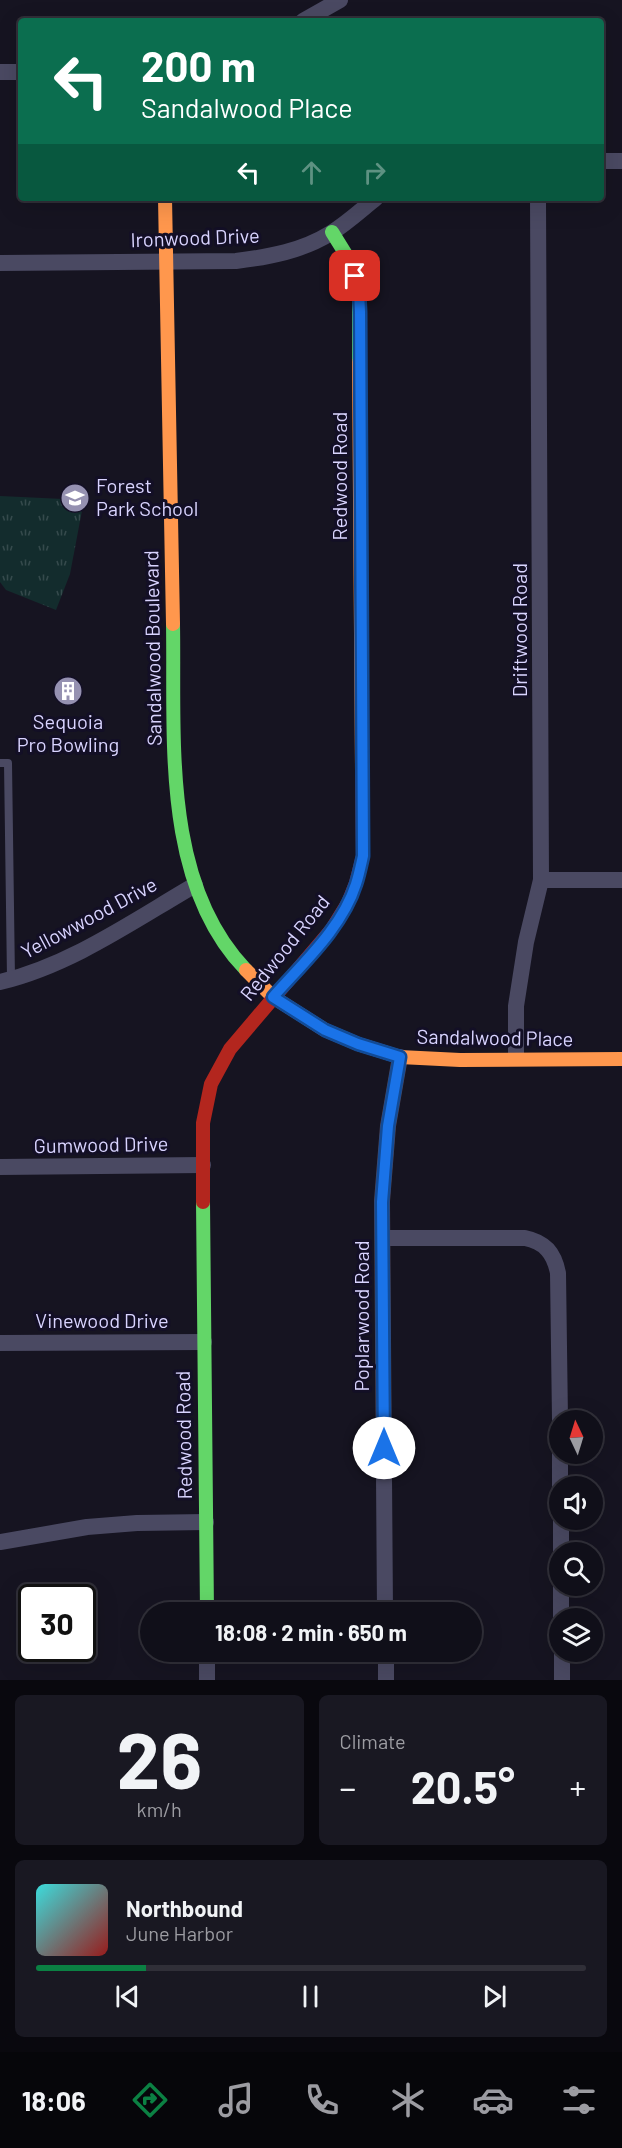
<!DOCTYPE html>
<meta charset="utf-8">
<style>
body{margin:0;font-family:Barlow,sans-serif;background:#191822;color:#f1f3f6;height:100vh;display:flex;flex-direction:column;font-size:22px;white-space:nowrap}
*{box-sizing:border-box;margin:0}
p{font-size:20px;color:#9c9ca2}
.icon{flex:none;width:33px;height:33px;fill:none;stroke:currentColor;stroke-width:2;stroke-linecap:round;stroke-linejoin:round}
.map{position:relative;height:1680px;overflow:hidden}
.details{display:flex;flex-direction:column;gap:15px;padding:15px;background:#09080e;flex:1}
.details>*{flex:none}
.guide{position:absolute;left:18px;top:18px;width:586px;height:183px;border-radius:6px;box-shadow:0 6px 24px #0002,0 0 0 2px #302f38;background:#0b6e4f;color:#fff;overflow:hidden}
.needle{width:39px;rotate:356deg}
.fabs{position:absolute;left:549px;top:1410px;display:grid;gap:12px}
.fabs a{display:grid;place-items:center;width:54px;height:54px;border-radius:50%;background:#100f19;box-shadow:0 6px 24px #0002,0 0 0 2px #302f38;font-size:30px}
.speed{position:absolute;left:18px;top:1584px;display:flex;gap:12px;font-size:30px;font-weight:700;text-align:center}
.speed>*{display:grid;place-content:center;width:78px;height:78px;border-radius:50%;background:#100f19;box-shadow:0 6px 24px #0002,0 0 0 2px #302f38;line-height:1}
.speed .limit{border:3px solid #111;border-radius:9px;background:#fff;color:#111}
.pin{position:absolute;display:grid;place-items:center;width:51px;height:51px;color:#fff;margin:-26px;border-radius:12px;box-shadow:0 3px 9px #0006}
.me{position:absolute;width:66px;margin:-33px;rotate:0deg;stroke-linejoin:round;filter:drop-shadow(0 0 4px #0008)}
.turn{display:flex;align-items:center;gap:21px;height:126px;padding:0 24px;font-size:27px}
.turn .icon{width:78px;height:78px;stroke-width:2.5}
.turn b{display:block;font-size:42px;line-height:51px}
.lanes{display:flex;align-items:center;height:57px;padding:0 24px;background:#0003;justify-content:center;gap:30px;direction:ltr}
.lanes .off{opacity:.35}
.big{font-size:45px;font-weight:700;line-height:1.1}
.details .tile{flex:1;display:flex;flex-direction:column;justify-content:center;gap:9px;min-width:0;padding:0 21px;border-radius:9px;background:#191822}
.details .dial{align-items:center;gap:0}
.dial b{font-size:78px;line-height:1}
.song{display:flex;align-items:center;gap:18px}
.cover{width:72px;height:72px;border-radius:9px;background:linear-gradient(135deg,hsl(180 70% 55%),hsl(0 70% 35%))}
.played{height:6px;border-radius:3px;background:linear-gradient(90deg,#0b8043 20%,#302f38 20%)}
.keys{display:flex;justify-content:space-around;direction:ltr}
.heat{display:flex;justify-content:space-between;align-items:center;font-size:33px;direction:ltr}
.details .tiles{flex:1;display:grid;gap:15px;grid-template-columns:1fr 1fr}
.tile:last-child{grid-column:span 2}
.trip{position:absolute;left:140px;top:1602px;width:342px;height:60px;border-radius:30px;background:#100f19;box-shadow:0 6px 24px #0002,0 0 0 2px #302f38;font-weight:700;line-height:60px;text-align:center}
.tab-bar{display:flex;height:96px;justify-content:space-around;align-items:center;background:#06060a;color:#9c9ca2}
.tab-bar .icon{width:42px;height:42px}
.tab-bar .current{color:#0b8043}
.tab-bar b{font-size:27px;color:#f1f3f6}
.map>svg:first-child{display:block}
.park{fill:url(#park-tufts)}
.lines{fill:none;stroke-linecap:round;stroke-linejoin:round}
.lane{stroke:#4a4962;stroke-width:8}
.street{stroke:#4a4962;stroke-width:16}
.fast{stroke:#63d668;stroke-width:14}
.slow{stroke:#ff974d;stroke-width:14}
.jam{stroke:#b3261e;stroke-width:14}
.route-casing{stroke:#114b97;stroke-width:15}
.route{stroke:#1a73e8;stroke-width:10}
.labels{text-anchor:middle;stroke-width:6;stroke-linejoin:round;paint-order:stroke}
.street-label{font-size:20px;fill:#d9d4ff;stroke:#130f26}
.poi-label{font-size:20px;fill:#d9d4ff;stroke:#130f26;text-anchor:start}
</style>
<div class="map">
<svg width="622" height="1680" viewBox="0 0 622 1680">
<defs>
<pattern id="park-tufts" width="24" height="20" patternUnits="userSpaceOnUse" patternTransform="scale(1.5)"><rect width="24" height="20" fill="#132c2d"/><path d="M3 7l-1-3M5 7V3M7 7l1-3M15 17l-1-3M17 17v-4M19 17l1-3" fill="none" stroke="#354a4c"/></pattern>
</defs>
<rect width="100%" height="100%" fill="#161421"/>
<path class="park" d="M 0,496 L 84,500 L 70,574 L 56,610 L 6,590 L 0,582 Z"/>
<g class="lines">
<path class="lane" d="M 0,763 L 8,763 L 11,979"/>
<path class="street" d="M 303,21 L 340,0
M 0,72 L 21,72
M 602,161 L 622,161
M 0,263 L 236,261 C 269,257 302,251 331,233 C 347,223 361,210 376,198
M 541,880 L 622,880
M 0,982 C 71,965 133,921 195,885
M 516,1058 L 516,1006 L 526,942 L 541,880 L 538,198
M 0,1167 L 203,1165
M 383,1238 L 525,1238 C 545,1242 554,1253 558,1273 L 560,1420
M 0,1343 L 204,1342
M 560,1454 L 560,1486
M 561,1520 L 561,1552
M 0,1542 L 87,1527 L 137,1523 L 206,1522
M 561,1586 L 561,1618
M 385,1612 L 382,1201 L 388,1126 L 400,1057
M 207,1652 L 207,1680
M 386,1652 L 386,1680
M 562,1652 L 562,1680"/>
<path class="fast" d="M 332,232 L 350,261 L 359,292 L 359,362
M 173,624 C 175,737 161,882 246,970
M 203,1202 L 207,1612"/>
<path class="slow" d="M 165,198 L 173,624
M 359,362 L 362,771
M 246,970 L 273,997 L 325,1030 L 358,1044 L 400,1057 L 460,1060 L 622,1059"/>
<path class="jam" d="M 203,1202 L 203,1123 L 211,1084 L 230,1049 L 332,929 L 348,903 L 356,883 L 363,856 L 362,771"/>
</g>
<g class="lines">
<g class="route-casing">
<path id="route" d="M 355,276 L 359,291 L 360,312 L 363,856 C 361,865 359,875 356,884 C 342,928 303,963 273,997 L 325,1030 L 358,1044 L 400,1057 L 388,1126 L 382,1202 L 384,1448"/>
</g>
<use href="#route" class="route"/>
</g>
<defs>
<g id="school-disc" transform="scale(1.5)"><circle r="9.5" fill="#9591b1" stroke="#130f26"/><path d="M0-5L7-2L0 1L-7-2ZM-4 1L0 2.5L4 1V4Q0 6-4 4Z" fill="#fff"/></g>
<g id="building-disc" transform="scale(1.5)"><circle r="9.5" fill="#9591b1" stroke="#130f26"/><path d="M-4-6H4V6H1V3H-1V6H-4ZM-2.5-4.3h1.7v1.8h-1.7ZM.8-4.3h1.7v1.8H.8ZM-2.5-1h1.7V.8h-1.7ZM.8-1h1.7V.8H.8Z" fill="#fff"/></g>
</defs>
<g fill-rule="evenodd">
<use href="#school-disc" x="75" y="498"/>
<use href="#building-disc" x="68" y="691"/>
</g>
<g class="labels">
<g class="street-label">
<text transform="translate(195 238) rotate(-2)" y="7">Ironwood Drive</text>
<text transform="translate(340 476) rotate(-90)" y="7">Redwood Road</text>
<text transform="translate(520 630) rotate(-90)" y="7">Driftwood Road</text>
<text transform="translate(153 648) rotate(-91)" y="7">Sandalwood Boulevard</text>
<text transform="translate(89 918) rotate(-28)" y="7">Yellowwood Drive</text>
<text transform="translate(285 948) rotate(-51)" y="7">Redwood Road</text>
<text transform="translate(495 1038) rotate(1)" y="7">Sandalwood Place</text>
<text transform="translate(101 1145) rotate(-1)" y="7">Gumwood Drive</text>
<text transform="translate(362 1316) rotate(-90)" y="7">Poplarwood Road</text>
<text x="102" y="1328">Vinewood Drive</text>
<text transform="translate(184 1435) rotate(-91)" y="7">Redwood Road</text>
</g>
<g class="poi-label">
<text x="96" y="493">Forest<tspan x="96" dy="23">Park School</tspan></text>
<text x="68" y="729" text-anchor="middle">Sequoia<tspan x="68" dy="23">Pro Bowling</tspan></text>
</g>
</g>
</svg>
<div class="fabs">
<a><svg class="needle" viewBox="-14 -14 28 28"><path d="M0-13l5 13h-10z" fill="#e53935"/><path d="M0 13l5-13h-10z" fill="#9c9ca2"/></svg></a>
<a><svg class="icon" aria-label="sound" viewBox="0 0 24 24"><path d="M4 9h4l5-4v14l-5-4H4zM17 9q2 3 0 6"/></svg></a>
<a><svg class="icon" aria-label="search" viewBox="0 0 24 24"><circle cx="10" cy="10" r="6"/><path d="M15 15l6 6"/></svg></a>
<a><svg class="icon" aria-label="layers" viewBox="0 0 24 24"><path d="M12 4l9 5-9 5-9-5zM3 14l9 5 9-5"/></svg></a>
</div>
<div class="speed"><div class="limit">30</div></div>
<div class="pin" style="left:355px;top:276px;background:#d93025"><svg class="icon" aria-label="arrive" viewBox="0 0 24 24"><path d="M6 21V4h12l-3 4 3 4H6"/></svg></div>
<svg class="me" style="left:384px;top:1448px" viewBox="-20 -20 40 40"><circle r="19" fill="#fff"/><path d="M0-13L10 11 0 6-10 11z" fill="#1a73e8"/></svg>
<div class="trip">18:08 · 2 min · 650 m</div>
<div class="guide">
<div class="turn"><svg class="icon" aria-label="left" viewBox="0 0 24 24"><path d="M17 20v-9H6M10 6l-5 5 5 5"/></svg><div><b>200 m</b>Sandalwood Place</div></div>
<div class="lanes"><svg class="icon" aria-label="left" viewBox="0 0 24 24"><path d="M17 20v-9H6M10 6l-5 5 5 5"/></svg><svg class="icon off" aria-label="ahead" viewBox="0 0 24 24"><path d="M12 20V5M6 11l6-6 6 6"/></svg><svg class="icon off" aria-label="right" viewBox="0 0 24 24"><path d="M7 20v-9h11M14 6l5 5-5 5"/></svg></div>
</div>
</div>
<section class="details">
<div class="tiles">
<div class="tile dial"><b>26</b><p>km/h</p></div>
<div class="tile"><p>Climate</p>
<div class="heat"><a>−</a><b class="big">20.5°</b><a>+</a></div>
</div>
<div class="tile">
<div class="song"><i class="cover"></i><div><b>Northbound</b><p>June Harbor</p></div></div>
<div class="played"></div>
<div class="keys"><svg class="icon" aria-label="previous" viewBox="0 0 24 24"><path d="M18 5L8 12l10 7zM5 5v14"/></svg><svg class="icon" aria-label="pause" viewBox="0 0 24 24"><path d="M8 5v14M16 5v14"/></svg><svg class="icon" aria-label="next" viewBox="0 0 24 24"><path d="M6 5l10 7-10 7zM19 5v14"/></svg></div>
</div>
</div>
</section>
<nav class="tab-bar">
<b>18:06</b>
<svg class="icon current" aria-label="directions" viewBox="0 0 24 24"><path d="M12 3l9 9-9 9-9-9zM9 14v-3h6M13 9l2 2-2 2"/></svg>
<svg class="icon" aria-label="music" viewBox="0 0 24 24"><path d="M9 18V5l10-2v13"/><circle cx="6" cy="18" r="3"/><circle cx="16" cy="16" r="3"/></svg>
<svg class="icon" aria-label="phone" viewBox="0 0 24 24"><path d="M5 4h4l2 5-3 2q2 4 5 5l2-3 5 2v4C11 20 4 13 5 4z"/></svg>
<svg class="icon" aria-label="climate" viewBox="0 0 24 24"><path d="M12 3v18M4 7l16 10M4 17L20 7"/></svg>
<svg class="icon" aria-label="car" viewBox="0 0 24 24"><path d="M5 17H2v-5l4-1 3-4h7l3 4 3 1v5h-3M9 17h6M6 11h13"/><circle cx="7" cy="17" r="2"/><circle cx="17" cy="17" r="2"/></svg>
<svg class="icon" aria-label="filters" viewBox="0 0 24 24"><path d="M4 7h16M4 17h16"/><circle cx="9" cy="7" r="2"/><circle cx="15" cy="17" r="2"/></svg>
</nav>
